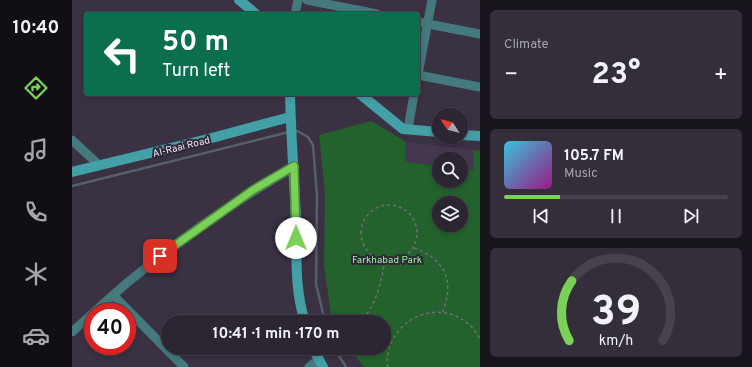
<!DOCTYPE html>
<meta charset="utf-8">
<style>
body{margin:0;font-family:Overpass,sans-serif;background:#342d3a;color:#f1f3f6;height:100vh;display:flex;flex-direction:column;font-size:15px;white-space:nowrap}
*{box-sizing:border-box;margin:0}
p{font-size:13px;color:#a6a5ac}
.icon{flex:none;width:22px;height:22px;fill:none;stroke:currentColor;stroke-width:2;stroke-linecap:round;stroke-linejoin:round}
.map{position:relative;flex:1;overflow:hidden}
.side{display:flex;flex-direction:column;gap:10px;padding:10px;background:#18141c;width:272px}
.side>*{flex:none}
.top-card{position:absolute;left:12px;top:12px;width:336px;height:84px;border-radius:4px;box-shadow:0 2px 6px #0003,0 0 0 1px #48424d;background:#0b6e4f;color:#fff;overflow:hidden}
.needle{width:26px;rotate:306deg}
.controls{position:absolute;left:360px;top:108px;display:grid;gap:8px}
.controls a{display:grid;place-items:center;width:36px;height:36px;border-radius:50%;background:#2c2532;box-shadow:0 2px 6px #0003,0 0 0 1px #48424d;font-size:20px}
.speed{position:absolute;left:12px;top:303px;display:flex;gap:8px;font-size:20px;font-weight:700;text-align:center}
.speed>*{display:grid;place-content:center;width:52px;height:52px;border-radius:50%;background:#2c2532;box-shadow:0 2px 6px #0003,0 0 0 1px #48424d;line-height:1}
.speed .limit{border:6px solid #d22;background:#fff;color:#111}
.pin{position:absolute;display:grid;place-items:center;width:34px;height:34px;color:#fff;margin:-17px;border-radius:8px;box-shadow:0 2px 6px #0006}
.me{position:absolute;width:44px;margin:-22px;rotate:0deg;stroke-linejoin:round;filter:drop-shadow(0 0 3px #0008)}
.turn{display:flex;align-items:center;gap:14px;height:84px;padding:0 12px;font-size:18px}
.turn .icon{width:52px;height:52px;stroke-width:2.5}
.turn b{display:block;font-size:28px;line-height:34px}
.big{font-size:30px;font-weight:700;line-height:1.1}
.side .widget{flex:1;display:flex;flex-direction:column;justify-content:center;gap:6px;min-width:0;padding:0 14px;border-radius:6px;background:#342d3a}
.side .dial{align-items:center;gap:0}
.dial svg{height:104px;overflow:visible;fill:none;stroke:#48424d;stroke-width:7;stroke-linecap:round;text-anchor:middle}
.dial text{fill:#f1f3f6;stroke:none}
.song{display:flex;align-items:center;gap:12px}
.cover{width:48px;height:48px;border-radius:6px;background:linear-gradient(135deg,hsl(190 70% 55%),hsl(310 70% 35%))}
.played{height:4px;border-radius:2px;background:linear-gradient(90deg,#79d157 25%,#48424d 25%)}
.keys{display:flex;justify-content:space-around;direction:ltr}
.heat{display:flex;justify-content:space-between;align-items:center;font-size:22px;direction:ltr}
.trip{position:absolute;left:89px;top:315px;width:230px;height:40px;border-radius:20px;background:#2c2532;box-shadow:0 2px 6px #0003,0 0 0 1px #48424d;font-weight:700;line-height:40px;text-align:center}
main{display:flex;flex:1;min-height:0}
.tab-bar{display:flex;flex-direction:column;width:72px;justify-content:space-around;align-items:center;background:#120f14;color:#a6a5ac}
.tab-bar .icon{width:28px;height:28px}
.tab-bar .active{color:#79d157}
.tab-bar b{font-size:18px;color:#f1f3f6}
.map>svg:first-child{display:block}
.built{fill:#443850}
.park{fill:#23622c;fill-rule:evenodd}
.lines{fill:none;stroke-linecap:round;stroke-linejoin:round}
.stream{stroke:#556168;stroke-width:2.5}
.path{stroke:#746d7d;stroke-width:1.5;stroke-dasharray:3 3;stroke-linecap:butt}
.street{stroke:#447a7e;stroke-width:9}
.secondary{stroke:#43a0a6;stroke-width:10}
.route-casing{stroke:#4f8839;stroke-width:10}
.route{stroke:#79d157;stroke-width:7}
.labels{text-anchor:middle;stroke-width:4;stroke-linejoin:round;paint-order:stroke}
.street-label{font-size:10px;fill:#eee9f5;stroke:#302738}
.park-label{font-size:10px;fill:#95fa9d;stroke:#302738}
</style>
<main>
<nav class="tab-bar">
<b>10:40</b>
<svg class="icon active" aria-label="directions" viewBox="0 0 24 24"><path d="M12 3l9 9-9 9-9-9zM9 14v-3h6M13 9l2 2-2 2"/></svg>
<svg class="icon" aria-label="music" viewBox="0 0 24 24"><path d="M9 18V5l10-2v13"/><circle cx="6" cy="18" r="3"/><circle cx="16" cy="16" r="3"/></svg>
<svg class="icon" aria-label="phone" viewBox="0 0 24 24"><path d="M5 4h4l2 5-3 2q2 4 5 5l2-3 5 2v4C11 20 4 13 5 4z"/></svg>
<svg class="icon" aria-label="climate" viewBox="0 0 24 24"><path d="M12 3v18M4 7l16 10M4 17L20 7"/></svg>
<svg class="icon" aria-label="car" viewBox="0 0 24 24"><path d="M5 17H2v-5l4-1 3-4h7l3 4 3 1v5h-3M9 17h6M6 11h13"/><circle cx="7" cy="17" r="2"/><circle cx="17" cy="17" r="2"/></svg>
</nav>
<div class="map">
<svg width="408" height="367" viewBox="0 0 408 367">
<rect width="100%" height="100%" fill="#3a3143"/>
<path class="built" d="M 334,142 L 401,150 L 402,170 L 389,168 L 389,159 L 367,159 L 367,166 L 333,162 Z"/>
<path class="park" d="M 299,121 L 334,142 L 333,162 L 367,166 L 367,181 L 389,181 L 389,168 L 402,170 L 401,150 L 408,151 L 408,367 L 292,367 L 277,348 L 312,348 L 312,322 L 260,322 L 252,265 L 253,193 L 247,135 ZM 367,203 L 389,203 L 389,225 L 367,225 Z"/>
<g class="lines">
<path class="stream" d="M 222,131 L 225,131 L 236,137 L 241,145 L 245,196 L 244,284 L 253,322
M 0,186 L 217,132
M 262,348 L 274,367"/>
<path class="path" d="M289 233a28 28 0 1 1 56 0a28 28 0 1 1-56 0Z
M 342,248 C 374,259 383,283 370,313
M 286,322 C 304,311 309,280 313,261
M 312,339 L 319,343
M 316,367 C 314,360 316,352 318,346 C 333,305 388,300 408,339"/>
<path class="street" d="M 235,0 L 305,14
M 223,14 L 226,0
M 346,22 L 408,34
M 346,74 L 360,0
M 346,75 L 408,87
M 336,129 L 342,94
M 0,140 L 27,165
M 41,295 L 112,367
M 22,312 C 83,256 150,208 222,167
M 0,332 L 21,313
M 237,367 L 247,359"/>
<path class="secondary" d="M 167,0 L 184,14
M 218,94 C 219,136 222,177 224,219 C 225,254 222,288 233,322
M 288,94 L 331,129 L 367,132
M 389,135 L 408,136
M 0,172 L 136,139 L 218,117
M 241,348 L 251,367"/>
</g>
<g class="lines">
<g class="route-casing">
<path id="route" d="M 88,256 L 181,190 L 222,166 L 224,238"/>
</g>
<use href="#route" class="route"/>
</g>
<g class="labels">
<g class="street-label">
<text transform="translate(109 146) rotate(-14)" y="4">Al-Raai Road</text>
</g>
<g class="park-label">
<text x="315" y="263">Farkhabad Park</text>
</g>
</g>
</svg>
<div class="controls">
<a><svg class="needle" viewBox="-14 -14 28 28"><path d="M0-13l5 13h-10z" fill="#e53935"/><path d="M0 13l5-13h-10z" fill="#a6a5ac"/></svg></a>
<a><svg class="icon" aria-label="search" viewBox="0 0 24 24"><circle cx="10" cy="10" r="6"/><path d="M15 15l6 6"/></svg></a>
<a><svg class="icon" aria-label="layers" viewBox="0 0 24 24"><path d="M12 4l9 5-9 5-9-5zM3 14l9 5 9-5"/></svg></a>
</div>
<div class="speed"><div class="limit">40</div></div>
<div class="pin" style="left:88px;top:256px;background:#d93025"><svg class="icon" aria-label="arrive" viewBox="0 0 24 24"><path d="M6 21V4h12l-3 4 3 4H6"/></svg></div>
<svg class="me" style="left:224px;top:238px" viewBox="-20 -20 40 40"><circle r="19" fill="#fff"/><path d="M0-13L10 11 0 6-10 11z" fill="#79d157"/></svg>
<div class="trip">10:41 · 1 min · 170 m</div>
<div class="top-card">
<div class="turn"><svg class="icon" aria-label="left" viewBox="0 0 24 24"><path d="M17 20v-9H6M10 6l-5 5 5 5"/></svg><div><b>50 m</b>Turn left</div></div>
</div>
</div>
<section class="side">
<div class="widget"><p>Climate</p>
<div class="heat"><a>−</a><b class="big">23°</b><a>+</a></div>
</div>
<div class="widget">
<div class="song"><i class="cover"></i><div><b>105.7 FM</b><p>Music</p></div></div>
<div class="played"></div>
<div class="keys"><svg class="icon" aria-label="previous" viewBox="0 0 24 24"><path d="M18 5L8 12l10 7zM5 5v14"/></svg><svg class="icon" aria-label="pause" viewBox="0 0 24 24"><path d="M8 5v14M16 5v14"/></svg><svg class="icon" aria-label="next" viewBox="0 0 24 24"><path d="M6 5l10 7-10 7zM19 5v14"/></svg></div>
</div>
<div class="widget dial"><svg viewBox="0 0 100 80">
<path d="M14 69A42 42 0 1 1 86 69"/>
<path d="M14 69A42 42 0 0 1 16 23" stroke="#79d157"/>
<text x="50" y="56" font-size="32" font-weight="700">39</text>
<text x="50" y="72" font-size="11">km/h</text>
</svg></div>
</section>
</main>
